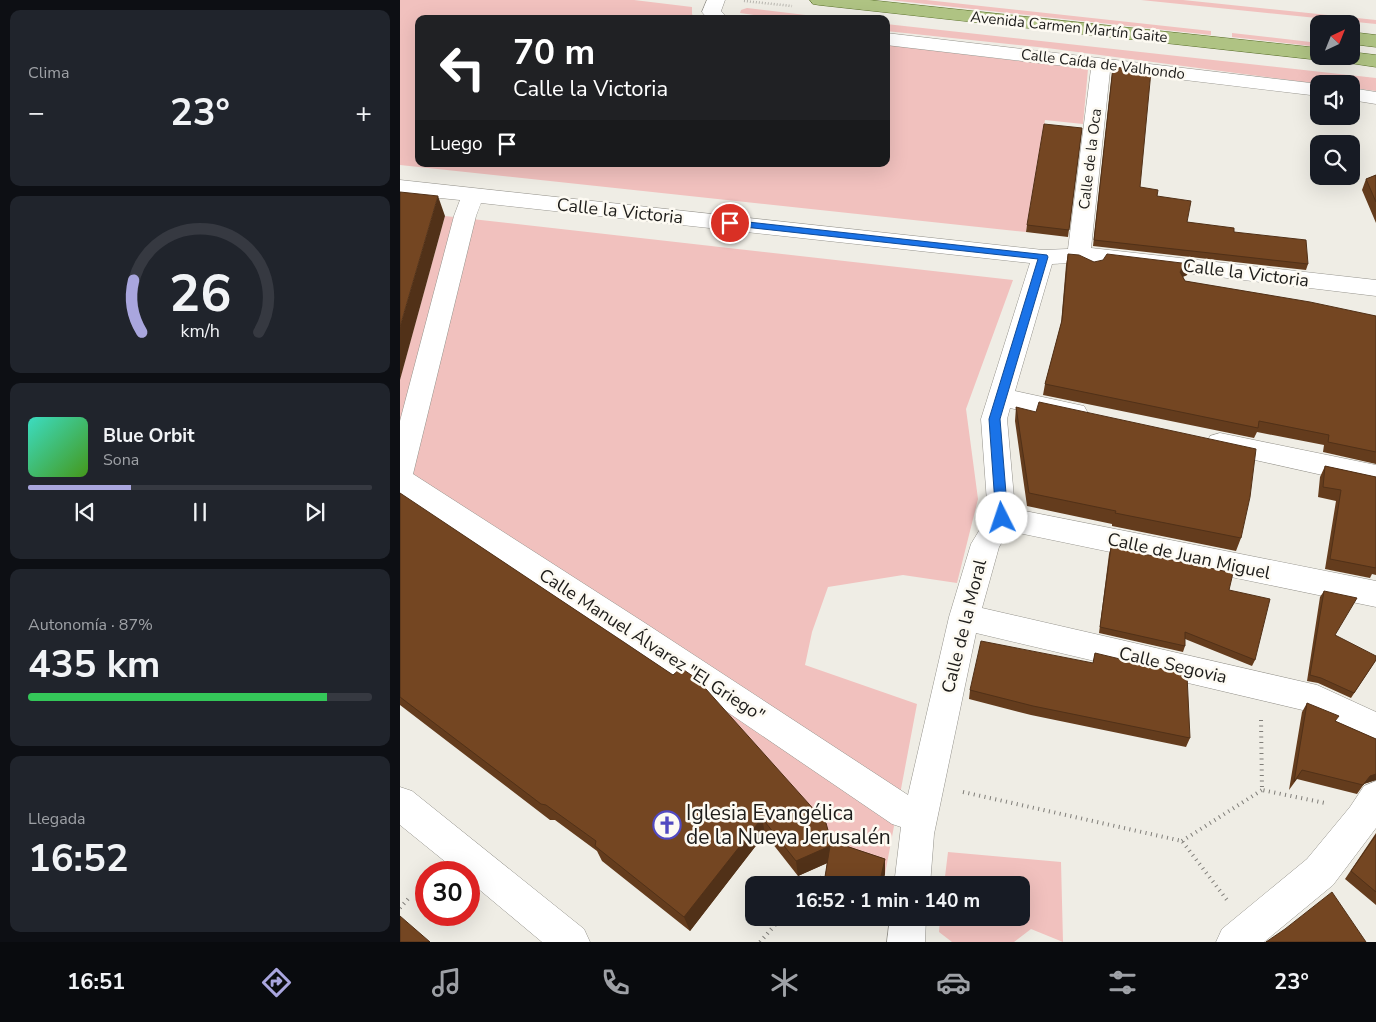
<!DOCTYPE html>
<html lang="es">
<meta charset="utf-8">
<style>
body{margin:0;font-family:"Nunito Sans",sans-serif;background:#20242c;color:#f1f3f6;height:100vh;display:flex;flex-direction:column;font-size:19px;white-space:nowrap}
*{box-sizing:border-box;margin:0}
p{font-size:16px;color:#9ea1a6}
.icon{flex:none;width:28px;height:28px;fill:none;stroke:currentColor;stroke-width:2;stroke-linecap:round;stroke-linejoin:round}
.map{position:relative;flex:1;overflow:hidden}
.panel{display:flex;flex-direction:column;gap:10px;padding:10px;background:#0d0f14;width:400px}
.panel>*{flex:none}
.guide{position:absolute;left:15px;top:15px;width:475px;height:152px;border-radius:10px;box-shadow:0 5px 20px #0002;background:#202124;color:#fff;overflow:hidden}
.needle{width:32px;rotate:43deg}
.controls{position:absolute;left:910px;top:15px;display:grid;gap:10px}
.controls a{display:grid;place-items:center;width:50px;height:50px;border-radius:10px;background:#171b24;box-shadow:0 5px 20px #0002;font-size:25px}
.speed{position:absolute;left:15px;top:861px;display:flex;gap:10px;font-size:25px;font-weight:700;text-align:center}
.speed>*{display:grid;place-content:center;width:65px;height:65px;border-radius:50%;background:#171b24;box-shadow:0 5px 20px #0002;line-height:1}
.speed .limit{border:8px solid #d22;background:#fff;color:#111}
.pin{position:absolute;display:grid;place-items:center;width:42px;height:42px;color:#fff;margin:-21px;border:2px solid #fff;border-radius:50%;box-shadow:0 1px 5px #0007}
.me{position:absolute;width:55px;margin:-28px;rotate:356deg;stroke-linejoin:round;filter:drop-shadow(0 0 4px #0008)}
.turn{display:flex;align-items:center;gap:18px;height:105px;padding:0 15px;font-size:22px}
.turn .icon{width:65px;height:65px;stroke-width:2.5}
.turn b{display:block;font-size:35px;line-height:42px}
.then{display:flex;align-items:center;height:48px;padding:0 15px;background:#0003;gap:10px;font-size:19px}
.big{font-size:38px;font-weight:700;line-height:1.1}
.panel .widget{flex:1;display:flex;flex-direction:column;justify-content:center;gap:8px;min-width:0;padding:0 18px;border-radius:10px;background:#20242c}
.panel .dial{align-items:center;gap:0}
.dial svg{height:130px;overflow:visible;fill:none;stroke:#363941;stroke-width:7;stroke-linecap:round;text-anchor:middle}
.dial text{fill:#f1f3f6;stroke:none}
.song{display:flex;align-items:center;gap:15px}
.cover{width:60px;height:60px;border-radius:8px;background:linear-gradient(135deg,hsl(170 70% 55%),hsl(100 70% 35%))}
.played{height:5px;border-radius:2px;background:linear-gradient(90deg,#a9a6de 30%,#363941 30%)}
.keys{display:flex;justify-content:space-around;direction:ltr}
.heat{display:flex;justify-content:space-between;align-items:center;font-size:28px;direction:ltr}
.charge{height:8px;border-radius:4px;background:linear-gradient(90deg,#34c759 87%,#363941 0)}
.trip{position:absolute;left:345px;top:876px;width:285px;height:50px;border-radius:10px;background:#171b24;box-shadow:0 5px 20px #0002;font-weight:700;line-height:50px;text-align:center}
.tabs{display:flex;height:80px;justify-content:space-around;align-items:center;background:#090b0e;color:#9ea1a6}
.tabs .icon{width:35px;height:35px}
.tabs .current{color:#a9a6de}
.tabs b{font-size:22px;color:#f1f3f6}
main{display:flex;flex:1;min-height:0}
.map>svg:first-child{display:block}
.green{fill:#f1c1be}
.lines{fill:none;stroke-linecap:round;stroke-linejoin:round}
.minor-casing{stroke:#94928b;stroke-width:1}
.major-casing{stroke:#596f29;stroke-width:1}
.path-far1{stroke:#7f7d78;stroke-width:2.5;stroke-dasharray:0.5 2.5;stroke-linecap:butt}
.path{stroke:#7f7d78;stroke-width:4;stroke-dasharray:1 4.5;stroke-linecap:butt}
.minor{fill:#fff;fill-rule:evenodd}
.major{fill:#afc383;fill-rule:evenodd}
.wall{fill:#643c1d}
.shaded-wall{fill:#513118}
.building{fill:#744622;stroke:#513118}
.route{fill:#1a73e8;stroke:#114b97}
.labels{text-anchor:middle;stroke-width:5;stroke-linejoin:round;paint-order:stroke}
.far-street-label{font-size:15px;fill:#1d1c1a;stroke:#fdfaf2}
.street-label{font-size:18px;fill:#1d1c1a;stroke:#fdfaf2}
.near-poi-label{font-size:21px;fill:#1d1c1a;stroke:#fdfaf2;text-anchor:start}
</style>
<main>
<section class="panel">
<div class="widget"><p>Clima</p>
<div class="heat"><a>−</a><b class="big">23°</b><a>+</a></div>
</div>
<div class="widget dial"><svg viewBox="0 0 100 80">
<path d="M14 69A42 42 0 1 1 86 69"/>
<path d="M14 69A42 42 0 0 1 9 37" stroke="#a9a6de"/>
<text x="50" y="56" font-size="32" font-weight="700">26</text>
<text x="50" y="72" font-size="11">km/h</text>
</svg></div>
<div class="widget">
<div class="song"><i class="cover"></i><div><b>Blue Orbit</b><p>Sona</p></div></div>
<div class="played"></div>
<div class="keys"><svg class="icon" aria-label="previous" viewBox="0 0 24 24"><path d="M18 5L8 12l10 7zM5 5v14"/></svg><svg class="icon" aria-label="pause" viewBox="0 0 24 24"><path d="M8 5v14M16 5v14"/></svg><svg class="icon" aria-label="next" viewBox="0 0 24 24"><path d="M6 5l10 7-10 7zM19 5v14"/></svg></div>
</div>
<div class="widget"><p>Autonomía · 87%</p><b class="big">435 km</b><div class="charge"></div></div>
<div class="widget"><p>Llegada</p><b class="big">16:52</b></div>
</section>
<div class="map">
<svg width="976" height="942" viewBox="0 0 976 942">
<rect width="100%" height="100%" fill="#efede5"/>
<path class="green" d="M 0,0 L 234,0 L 292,7 L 292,14 L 295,19 L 19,19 L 19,164 L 486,164 L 486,45 L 688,69 L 683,124 L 645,120 L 626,232 L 0,165 Z
M 489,0 L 526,0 L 811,31 L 811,35 Z
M 741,0 L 783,0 L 976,20 L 976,24 Z
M 347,8 L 439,19 L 380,19 L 340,13 L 341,10 Z
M 486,24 L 976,78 L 976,91 L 951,88 L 951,84 L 919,84 L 647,48 L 486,31 Z
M 832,33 L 919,43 L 919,47 L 832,37 Z
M 45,216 L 613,280 L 566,409 L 578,499 L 557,583 L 503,575 L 428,587 L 412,632 L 405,665 L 517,704 L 485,874 L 432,855 L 222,655 L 0,505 L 0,379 Z
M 548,852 L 661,862 L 663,942 L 631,929 L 614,942 L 552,942 L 539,932 L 540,918 L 621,918 L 621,885 L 544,885 Z"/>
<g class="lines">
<g class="minor-casing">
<path id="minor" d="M 307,0 L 325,0 L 321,11 L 328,19 L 308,19 L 302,12 Z
M 486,33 L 919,84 L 919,96 L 710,71 L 691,248 L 976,280 L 976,296 L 704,263 L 701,269 C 686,274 686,265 674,263 C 667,262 659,264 652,264 L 615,391 L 684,406 L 688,413 L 684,420 L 675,423 L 610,408 L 607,419 L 615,509 L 976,581 L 976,607 L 609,531 L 599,547 L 582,608 L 917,685 L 976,712 L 976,743 L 911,712 L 576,633 L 534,834 L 530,885 L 494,885 L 501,827 L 492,824 L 223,641 L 0,494 L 0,421 L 54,216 L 60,200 L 0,194 L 0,180 L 643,250 L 668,249 L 691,69 L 486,45 ZM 81,203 L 630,263 L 581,419 L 588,516 L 571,544 L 549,617 L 508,795 L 245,623 L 13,474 L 76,216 Z
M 951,88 L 976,92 L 976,104 L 951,100 Z
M 820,433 L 976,465 L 976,487 L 810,450 L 807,443 L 810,436 Z
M 976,781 L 976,828 L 933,885 L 864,942 L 816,942 L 822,929 L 907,859 L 950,807 L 964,786 Z
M 0,787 L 12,791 L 184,929 L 190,942 L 142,942 L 69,881 L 69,872 L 58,872 L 0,825 Z
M 490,918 L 526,918 L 525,942 L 487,942 Z"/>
</g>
<g class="major-casing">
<path id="major" d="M 410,0 L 469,0 L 919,48 L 919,56 L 951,56 L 951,52 L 976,55 L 976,67 L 929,60 L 927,56 L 919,60 L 419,5 L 413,4 Z
M 951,32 L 976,35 L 976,47 L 951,44 Z"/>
</g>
<path class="path-far1" d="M 344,1 L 392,6"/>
<path class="path" d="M 861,720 L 862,790 L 925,803
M 563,792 L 782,841 L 827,900
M 782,841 L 862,790
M 414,885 L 422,877
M 0,908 L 8,899
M 360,942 L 381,918"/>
<use href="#minor" class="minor"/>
<use href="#major" class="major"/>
</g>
<path class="wall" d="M 712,73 L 740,187 L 757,196 L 787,222 L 834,232 L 908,264 L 906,270 L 693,246 Z
M 682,128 L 668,237 L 626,232 L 627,225 Z
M 976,175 L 976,223 L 962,190 L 966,179 Z
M 668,254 L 694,262 L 790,264 L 787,275 L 783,277 L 785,281 L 976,316 L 976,464 L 923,452 L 924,445 L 857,432 L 854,438 L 643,395 L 645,384 L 661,324 L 666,265 Z
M 616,407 L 841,538 L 836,551 L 712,526 L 712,524 L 627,506 L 615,421 Z
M 925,466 L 976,477 L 976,575 L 972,574 L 970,578 L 925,569 L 936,501 L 918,497 L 920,477 Z
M 0,493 L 431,841 L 485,859 L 485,874 L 482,885 L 424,885 L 427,863 L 398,876 L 365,834 L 290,931 L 202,861 L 197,851 L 155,820 L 150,820 L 0,705 Z
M 711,547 L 829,590 L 855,660 L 852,666 L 785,639 L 785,646 L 783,652 L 699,633 L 709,554 Z
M 924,591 L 935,635 L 976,660 L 951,698 L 918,683 L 907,681 L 920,597 Z
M 695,653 L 790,738 L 786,747 L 631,715 L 569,699 L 570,690 L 693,663 Z
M 907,703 L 935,721 L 976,739 L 976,780 L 964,784 L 957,794 L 897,779 L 889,790 L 902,712 Z
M 976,833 L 976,905 L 945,879 Z"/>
<path class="shaded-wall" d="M 38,196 L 45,216 L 0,380 L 0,327 Z
M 790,264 L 787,275 L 781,277 L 780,272 L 784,266 Z
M 976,774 L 976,780 L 963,784 L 970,776 Z
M 362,818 L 365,834 L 290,931 L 284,917 Z
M 430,846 L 432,861 L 398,876 L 396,861 Z
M 485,859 L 485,874 L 482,885 L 479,885 Z"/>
<path class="building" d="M 713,67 L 751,71 L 740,187 L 758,190 L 757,196 L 791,201 L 787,222 L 834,228 L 834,232 L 906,240 L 908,264 L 694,240 Z
M 644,124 L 682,128 L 669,230 L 627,225 Z
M 976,175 L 976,202 L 966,179 Z
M 0,192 L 38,196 L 0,327 Z
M 668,254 L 679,255 L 694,262 L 703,260 L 707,254 L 790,264 L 784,266 L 780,272 L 785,281 L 910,302 L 976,316 L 976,452 L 928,442 L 929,435 L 859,421 L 858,428 L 645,384 L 662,320 Z
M 639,402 L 856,449 L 850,497 L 841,538 L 715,513 L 716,511 L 629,493 L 616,407 L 636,412 Z
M 925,466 L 976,477 L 976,568 L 930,559 L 941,490 L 923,487 Z
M 0,493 L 273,675 L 281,668 L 297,679 L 426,823 L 431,841 L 485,859 L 479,885 L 445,885 L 424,883 L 430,846 L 396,861 L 362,818 L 284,917 L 195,846 L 196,841 L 146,805 L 141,804 L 0,697 Z
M 711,547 L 833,573 L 829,590 L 870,599 L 855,660 L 785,632 L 785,646 L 700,627 Z
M 924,591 L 957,598 L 935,635 L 976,656 L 976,660 L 954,693 L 921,678 L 910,675 Z
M 581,641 L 693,663 L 695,653 L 787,675 L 790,738 L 633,706 L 570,690 Z
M 907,703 L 939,716 L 935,721 L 976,739 L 976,774 L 970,776 L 963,785 L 902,770 L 894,782 Z
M 976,835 L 976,892 L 951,871 Z
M 932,892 L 966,942 L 866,942 L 885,929 Z
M 0,916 L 30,942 L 0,942 Z"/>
<path class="route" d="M 330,220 L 647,255 L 648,257 L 600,419 L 608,518 L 606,521 L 598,521 L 596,518 L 589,419 L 638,259 L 326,225 L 326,221 Z"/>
<defs>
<g id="church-ring" transform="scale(1.4375)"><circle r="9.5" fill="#fdfaf2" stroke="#5149c0" stroke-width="1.5"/><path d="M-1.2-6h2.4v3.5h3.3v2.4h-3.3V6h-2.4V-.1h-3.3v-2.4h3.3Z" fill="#5149c0"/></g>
</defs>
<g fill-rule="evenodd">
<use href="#church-ring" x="267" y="825"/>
</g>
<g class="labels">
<g class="far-street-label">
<text transform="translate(669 27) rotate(6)" y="5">Avenida Carmen Martín Gaite</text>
<text transform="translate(703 64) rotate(7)" y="5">Calle Caída de Valhondo</text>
<text transform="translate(690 159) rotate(-83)" y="5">Calle de la Oca</text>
</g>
<g class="street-label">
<text transform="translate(220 211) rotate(6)" y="6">Calle la Victoria</text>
<text transform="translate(846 273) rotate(7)" y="6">Calle la Victoria</text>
<text transform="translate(789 556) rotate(12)" y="6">Calle de Juan Miguel</text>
<text transform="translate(564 626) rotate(-76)" y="6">Calle de la Moral</text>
<text transform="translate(252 645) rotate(33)" y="6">Calle Manuel Álvarez "El Griego"</text>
<text transform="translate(773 665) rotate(13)" y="6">Calle Segovia</text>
</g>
<g class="near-poi-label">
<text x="286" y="820">Iglesia Evangélica<tspan x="286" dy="24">de la Nueva Jerusalén</tspan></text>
</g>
</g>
</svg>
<div class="controls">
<a><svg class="needle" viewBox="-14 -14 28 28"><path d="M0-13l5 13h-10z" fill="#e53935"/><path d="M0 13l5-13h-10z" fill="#9ea1a6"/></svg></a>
<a><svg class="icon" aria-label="sound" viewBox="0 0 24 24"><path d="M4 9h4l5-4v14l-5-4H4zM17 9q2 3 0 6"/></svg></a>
<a><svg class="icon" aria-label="search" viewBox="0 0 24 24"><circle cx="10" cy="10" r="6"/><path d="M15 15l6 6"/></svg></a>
</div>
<div class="speed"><div class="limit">30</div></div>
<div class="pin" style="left:330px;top:223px;background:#d93025"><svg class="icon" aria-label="arrive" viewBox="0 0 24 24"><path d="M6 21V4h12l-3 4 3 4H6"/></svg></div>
<svg class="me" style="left:602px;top:518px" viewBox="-20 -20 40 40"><circle r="19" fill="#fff"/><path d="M0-13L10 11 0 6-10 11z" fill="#1a73e8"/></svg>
<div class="trip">16:52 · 1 min · 140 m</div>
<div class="guide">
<div class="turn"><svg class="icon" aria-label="left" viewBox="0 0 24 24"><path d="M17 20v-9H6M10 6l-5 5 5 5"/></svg><div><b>70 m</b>Calle la Victoria</div></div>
<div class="then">Luego<svg class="icon" aria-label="arrive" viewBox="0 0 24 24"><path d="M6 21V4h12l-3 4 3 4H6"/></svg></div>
</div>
</div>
</main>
<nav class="tabs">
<b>16:51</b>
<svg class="icon current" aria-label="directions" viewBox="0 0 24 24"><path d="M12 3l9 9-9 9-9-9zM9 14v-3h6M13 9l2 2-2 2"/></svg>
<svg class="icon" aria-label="music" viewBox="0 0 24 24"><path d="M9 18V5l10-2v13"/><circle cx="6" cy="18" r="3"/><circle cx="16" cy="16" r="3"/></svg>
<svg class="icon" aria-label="phone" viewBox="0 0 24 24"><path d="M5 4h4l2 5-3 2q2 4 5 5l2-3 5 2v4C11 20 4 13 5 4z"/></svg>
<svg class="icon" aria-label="climate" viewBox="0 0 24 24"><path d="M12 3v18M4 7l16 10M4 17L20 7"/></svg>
<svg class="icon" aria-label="car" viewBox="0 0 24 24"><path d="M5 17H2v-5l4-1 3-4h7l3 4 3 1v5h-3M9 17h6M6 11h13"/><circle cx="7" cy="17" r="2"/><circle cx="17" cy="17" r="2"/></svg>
<svg class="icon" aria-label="filters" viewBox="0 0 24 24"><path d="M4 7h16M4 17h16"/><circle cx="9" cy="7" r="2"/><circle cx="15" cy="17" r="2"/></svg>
<b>23°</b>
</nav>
